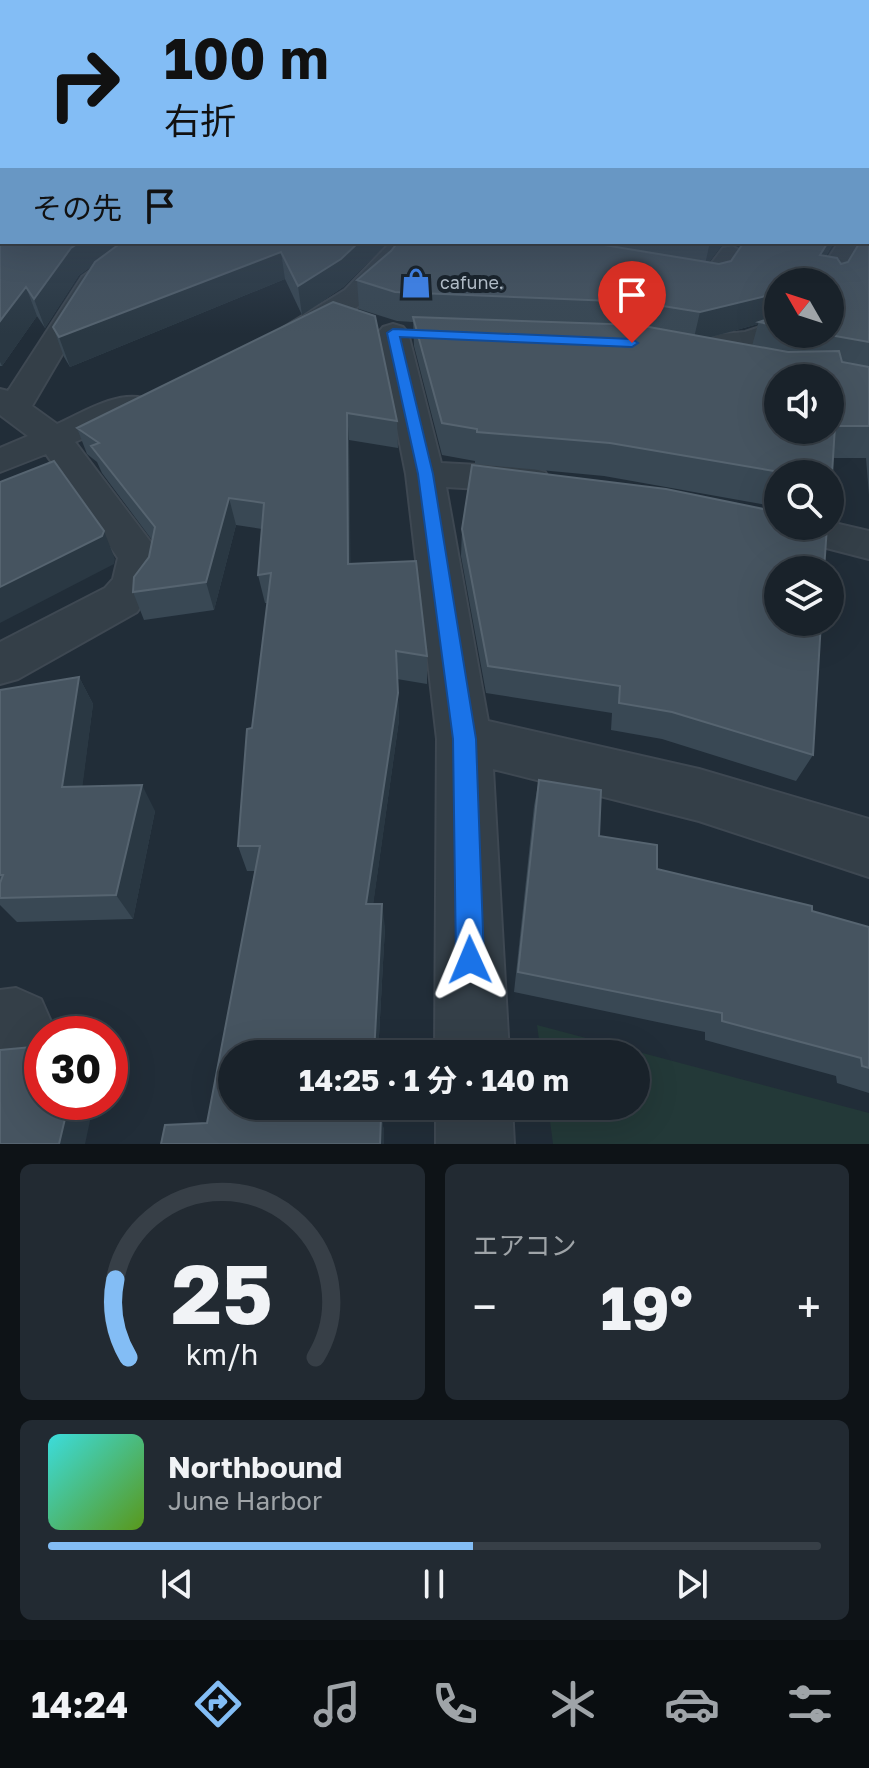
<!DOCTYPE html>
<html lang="ja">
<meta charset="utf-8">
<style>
body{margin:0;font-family:"Golos Text","Noto Sans JP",sans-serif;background:#222a32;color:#f1f3f6;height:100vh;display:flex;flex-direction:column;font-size:30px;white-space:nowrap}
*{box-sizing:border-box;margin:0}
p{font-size:26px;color:#9fa4a8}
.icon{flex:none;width:44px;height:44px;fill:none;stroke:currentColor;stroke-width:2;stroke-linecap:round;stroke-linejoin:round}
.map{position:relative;height:1144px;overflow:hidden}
.drawer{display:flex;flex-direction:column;gap:20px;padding:20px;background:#0e1317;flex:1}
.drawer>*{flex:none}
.hud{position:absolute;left:0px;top:0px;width:870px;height:244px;box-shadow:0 8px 32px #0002,0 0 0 2px #373f47;background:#83bdf5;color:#111;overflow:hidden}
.needle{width:52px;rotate:309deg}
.buttons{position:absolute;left:764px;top:268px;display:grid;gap:16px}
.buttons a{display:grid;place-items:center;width:80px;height:80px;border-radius:50%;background:#19222a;box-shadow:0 8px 32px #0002,0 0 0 2px #373f47;font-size:40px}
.speed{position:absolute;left:24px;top:1016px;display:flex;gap:16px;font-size:40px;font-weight:700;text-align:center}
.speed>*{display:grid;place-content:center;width:104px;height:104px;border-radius:50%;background:#19222a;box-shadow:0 8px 32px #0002,0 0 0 2px #373f47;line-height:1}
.speed .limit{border:12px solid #d22;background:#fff;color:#111}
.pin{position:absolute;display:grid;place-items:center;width:68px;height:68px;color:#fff;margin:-82px -34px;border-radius:50% 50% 50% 0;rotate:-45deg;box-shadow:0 0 8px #0007}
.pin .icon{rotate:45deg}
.me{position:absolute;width:88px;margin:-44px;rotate:359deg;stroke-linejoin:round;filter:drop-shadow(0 0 6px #0008)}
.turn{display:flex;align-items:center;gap:28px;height:168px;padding:0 32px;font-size:36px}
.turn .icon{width:104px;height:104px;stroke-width:2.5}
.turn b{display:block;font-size:56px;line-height:68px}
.then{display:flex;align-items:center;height:76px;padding:0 32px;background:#0003;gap:16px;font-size:30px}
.big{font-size:60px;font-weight:700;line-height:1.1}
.drawer .card{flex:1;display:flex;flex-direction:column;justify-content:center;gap:12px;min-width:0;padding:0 28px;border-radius:12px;background:#222a32}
.drawer .dial{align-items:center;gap:0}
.dial svg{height:208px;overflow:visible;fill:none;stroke:#373f47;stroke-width:7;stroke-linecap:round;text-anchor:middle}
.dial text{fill:#f1f3f6;stroke:none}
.song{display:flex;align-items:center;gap:24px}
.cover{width:96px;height:96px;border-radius:12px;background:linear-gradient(135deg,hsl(180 70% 55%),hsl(90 70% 35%))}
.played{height:8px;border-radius:4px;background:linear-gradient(90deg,#83bdf5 55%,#373f47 55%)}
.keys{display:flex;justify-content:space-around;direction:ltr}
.heat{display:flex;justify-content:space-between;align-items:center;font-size:44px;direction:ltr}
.drawer .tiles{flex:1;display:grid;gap:20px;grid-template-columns:1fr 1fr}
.card:last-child{grid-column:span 2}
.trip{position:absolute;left:218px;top:1040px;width:432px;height:80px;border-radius:40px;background:#19222a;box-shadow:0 8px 32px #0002,0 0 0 2px #373f47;font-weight:700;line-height:80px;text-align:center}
.tab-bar{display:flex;height:128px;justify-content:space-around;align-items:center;background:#0a0e11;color:#9fa4a8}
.tab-bar .icon{width:56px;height:56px}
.tab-bar .on{color:#83bdf5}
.tab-bar b{font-size:36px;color:#f1f3f6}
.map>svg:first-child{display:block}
.green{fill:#233938}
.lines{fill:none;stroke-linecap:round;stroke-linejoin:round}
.minor-casing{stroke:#3e4852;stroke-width:4}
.minor{fill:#343f48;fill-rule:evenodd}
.wall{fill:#394854;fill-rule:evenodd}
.shaded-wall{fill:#2a3843}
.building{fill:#465460;stroke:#566470;stroke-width:2;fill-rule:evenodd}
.route{fill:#1a73e8;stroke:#114b97;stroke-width:2}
.labels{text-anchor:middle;stroke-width:8;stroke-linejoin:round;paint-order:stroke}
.far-poi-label{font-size:18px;fill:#afbac5;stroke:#1a242d;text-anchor:start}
</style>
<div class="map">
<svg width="869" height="1144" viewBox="0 0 869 1144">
<rect width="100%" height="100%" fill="#212d38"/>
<path class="green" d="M 537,1025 L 869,1113 L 869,1144 L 553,1144 L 548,1106 L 636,1106 L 636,1054 L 541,1054 Z"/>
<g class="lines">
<g class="minor-casing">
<path id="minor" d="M 131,242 L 159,242 L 101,288 L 32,406 L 57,424 C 82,413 116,391 143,398 L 148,405 L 143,412 L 75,442 L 162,557 L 156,584 L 137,612 L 18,679 L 0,684 L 0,642 L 105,588 L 113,579 L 118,558 L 46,454 L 0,472 L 0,448 L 28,436 L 0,415 L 0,389 L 8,391 L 82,277 Z
M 391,242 L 415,242 C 392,275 327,351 283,340 L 278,334 L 283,328 L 345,290 Z
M 839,242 L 863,242 L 835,288 L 830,289 L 830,282 L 813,282 Z
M 732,246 L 744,253 L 721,287 C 707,290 670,286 661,274 L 674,266 L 705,272 L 723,248 Z
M 778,321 L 778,334 L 788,336 L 750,350 L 676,356 L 665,353 L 661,347 L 665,341 L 676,338 L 745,332 Z
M 393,324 L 403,327 L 408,333 L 441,463 L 531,468 L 545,472 L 550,480 L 545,488 L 531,492 L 446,487 L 488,721 L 699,769 L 869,819 L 869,877 L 699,821 L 493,769 L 509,1054 L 435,1054 L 437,739 L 406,474 L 378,333 L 383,327 Z
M 778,516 L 778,526 L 830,526 L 830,522 L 869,531 L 869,559 L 776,535 L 770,526 Z
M 16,988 L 41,999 L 52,1024 L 48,1034 L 42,1034 L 41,1049 L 0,1062 L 0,990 Z
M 436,1106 L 512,1106 L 514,1144 L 436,1144 Z"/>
</g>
<use href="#minor" class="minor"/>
</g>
<path class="wall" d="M 0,174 L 2,242 L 388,242 L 343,287 L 302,315 L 285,279 L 70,367 L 64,357 L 53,327 L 92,266 L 79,275 L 45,328 L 37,316 L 2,366 L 0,366 Z
M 869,228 L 869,495 L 866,458 L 833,458 L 830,492 L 830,474 L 778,474 L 778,507 L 604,476 L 475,464 L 475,461 L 442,455 L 414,346 L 413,322 L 397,321 L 359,309 L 357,280 L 391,251 L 398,242 L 834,242 L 826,256 L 841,264 L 848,262 ZM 721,246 L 741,246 L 731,261 L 719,264 L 708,263 ZM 778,282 L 830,282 L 830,334 L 778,334 ZM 758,324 L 752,346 L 708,338 Z
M 333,302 L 397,421 L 398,448 L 349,440 L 350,564 L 427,656 L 427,684 L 397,679 L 399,720 L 373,904 L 385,927 L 378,1054 L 232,1054 L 375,1106 L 375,1117 L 381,1116 L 384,1131 L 207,1123 L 255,871 L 247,871 L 238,846 L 267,603 L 265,603 L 258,575 L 262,529 L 236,525 L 214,610 L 144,620 L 133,592 L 149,557 L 152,540 L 102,473 L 97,462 L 87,454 L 77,428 Z
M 462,529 L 813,755 L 796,781 L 662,739 L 611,730 L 612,713 L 486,693 L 461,556 Z
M 79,677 L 93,704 L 82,786 L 155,811 L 133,919 L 17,922 L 0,905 L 0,690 Z
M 539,780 L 599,836 L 657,869 L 869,927 L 869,1093 L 837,1083 L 836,1076 L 705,1040 L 705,1032 L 514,992 L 534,806 Z"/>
<path class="shaded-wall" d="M 80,242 L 127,242 L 79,275 L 45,328 L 34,299 L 71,248 Z
M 359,242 L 388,242 L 343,287 L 302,315 L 298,286 Z
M 710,242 L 722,242 L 721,246 L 704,269 Z
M 828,242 L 834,242 L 810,282 L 820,255 Z
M 281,252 L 285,279 L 70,367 L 59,337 Z
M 26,287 L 37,316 L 2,366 L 0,362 L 0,321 Z
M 778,293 L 778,319 L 759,322 L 758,324 L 693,342 L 700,312 Z
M 347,413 L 349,440 L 351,592 L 348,564 Z
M 229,498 L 236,525 L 214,610 L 206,582 Z
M 104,531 L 115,559 L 114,564 L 0,623 L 0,587 Z
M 396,651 L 399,720 L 370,927 L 366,904 Z
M 79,677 L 93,704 L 79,813 L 62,787 Z
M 142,785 L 155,811 L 133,919 L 116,895 Z
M 382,904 L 385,927 L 378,1054 L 374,1054 Z
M 69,1102 L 94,1102 L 85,1144 L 59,1144 Z
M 371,1106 L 375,1106 L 374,1131 L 370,1117 Z
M 381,1116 L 384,1131 L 384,1144 L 380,1144 Z"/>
<path class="building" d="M 0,174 L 2,174 L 2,242 L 80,242 L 71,248 L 34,299 L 26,287 L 0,321 Z
M 869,228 L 869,342 L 824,334 L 830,334 L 830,282 L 778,282 L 778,293 L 700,312 L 638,302 L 395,292 L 357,280 L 391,251 L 398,242 L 586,242 L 719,264 L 731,261 L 744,242 L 828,242 L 820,255 L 837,258 L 841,264 L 848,262 L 860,242 L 868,242 Z
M 122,242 L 359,242 L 341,259 L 298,286 L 281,252 L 59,337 L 53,327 L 95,262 Z
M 333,302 L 375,316 L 397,421 L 347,413 L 348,564 L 416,561 L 427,656 L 396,651 L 398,693 L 366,904 L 382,904 L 374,1054 L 232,1054 L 232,1106 L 371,1106 L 370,1117 L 381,1116 L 380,1144 L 161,1144 L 165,1125 L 207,1123 L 260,846 L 238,846 L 247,729 L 252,728 L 271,573 L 258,575 L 264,503 L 229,498 L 206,582 L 133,592 L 134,577 L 149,557 L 155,527 L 91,446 L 99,443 L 77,428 Z
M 778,316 L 778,326 L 759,322 Z
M 413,317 L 638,325 L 788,352 L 839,351 L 842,362 L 869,367 L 869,426 L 835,426 L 831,490 L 830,490 L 830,474 L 792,474 L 610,443 L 477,432 L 477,429 L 442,423 ZM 778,378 L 830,378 L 830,430 L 778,430 Z
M 54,461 L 104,531 L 102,536 L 0,587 L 0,482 Z
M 472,465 L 666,489 L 778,512 L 778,526 L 827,526 L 824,570 L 778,570 L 778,622 L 821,622 L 813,755 L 672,712 L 619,703 L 620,686 L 488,666 L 462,529 Z
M 79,677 L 62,787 L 142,785 L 116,895 L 0,898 L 0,883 L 3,875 L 0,875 L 0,690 Z
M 539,780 L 601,790 L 599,836 L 657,845 L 657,869 L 812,906 L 812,911 L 869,927 L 869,1068 L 862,1066 L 861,1058 L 722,1021 L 722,1013 L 518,972 Z
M 42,1046 L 42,1102 L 69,1102 L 59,1144 L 0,1144 L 0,1050 Z"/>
<linearGradient id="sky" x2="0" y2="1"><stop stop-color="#12191f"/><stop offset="0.52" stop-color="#3d4c5e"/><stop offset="1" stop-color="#3d4c5e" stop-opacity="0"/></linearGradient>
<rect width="869" height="334" fill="url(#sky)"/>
<path class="route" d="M 393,329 L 632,339 L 638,343 L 632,347 L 400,337 L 433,474 L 476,739 L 484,960 L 480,969 L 470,974 L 460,969 L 456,960 L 453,739 L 418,474 L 387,333 Z"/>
<defs>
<g id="shop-bare" transform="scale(2.4)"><path d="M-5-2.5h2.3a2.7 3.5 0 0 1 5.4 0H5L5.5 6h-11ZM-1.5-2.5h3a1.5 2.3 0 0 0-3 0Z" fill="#3f7fe0" stroke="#1a242d" stroke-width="2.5" paint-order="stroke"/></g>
</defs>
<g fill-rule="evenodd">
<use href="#shop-bare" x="416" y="283"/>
</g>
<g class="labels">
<g class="far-poi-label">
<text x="440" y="289">cafune.</text>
</g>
</g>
</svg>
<div class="buttons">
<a><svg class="needle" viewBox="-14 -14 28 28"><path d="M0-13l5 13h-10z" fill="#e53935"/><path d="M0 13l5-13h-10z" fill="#9fa4a8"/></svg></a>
<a><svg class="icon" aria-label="sound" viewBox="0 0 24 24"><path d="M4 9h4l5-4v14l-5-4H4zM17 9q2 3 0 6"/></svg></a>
<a><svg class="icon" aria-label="search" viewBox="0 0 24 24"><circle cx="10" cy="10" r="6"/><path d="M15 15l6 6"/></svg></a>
<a><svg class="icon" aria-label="layers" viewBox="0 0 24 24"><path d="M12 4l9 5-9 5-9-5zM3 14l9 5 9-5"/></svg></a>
</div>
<div class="speed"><div class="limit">30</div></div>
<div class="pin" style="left:632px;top:343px;background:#d93025"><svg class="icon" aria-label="arrive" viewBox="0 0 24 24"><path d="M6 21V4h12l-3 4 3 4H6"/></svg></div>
<svg class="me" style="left:470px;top:960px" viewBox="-20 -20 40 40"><path d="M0-17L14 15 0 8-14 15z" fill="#1a73e8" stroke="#fff" stroke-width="4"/></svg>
<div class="trip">14:25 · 1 分 · 140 m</div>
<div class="hud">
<div class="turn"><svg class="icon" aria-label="right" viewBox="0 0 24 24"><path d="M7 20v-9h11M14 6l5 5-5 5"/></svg><div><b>100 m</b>右折</div></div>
<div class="then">その先<svg class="icon" aria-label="arrive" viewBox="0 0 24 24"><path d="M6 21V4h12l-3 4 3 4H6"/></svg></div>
</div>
</div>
<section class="drawer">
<div class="tiles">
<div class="card dial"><svg viewBox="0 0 100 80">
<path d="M14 69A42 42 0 1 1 86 69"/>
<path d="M14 69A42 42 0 0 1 9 39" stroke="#83bdf5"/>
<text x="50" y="56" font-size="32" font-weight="700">25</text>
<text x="50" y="72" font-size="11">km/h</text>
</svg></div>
<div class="card"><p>エアコン</p>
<div class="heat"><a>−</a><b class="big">19°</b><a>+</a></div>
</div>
<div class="card">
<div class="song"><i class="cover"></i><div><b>Northbound</b><p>June Harbor</p></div></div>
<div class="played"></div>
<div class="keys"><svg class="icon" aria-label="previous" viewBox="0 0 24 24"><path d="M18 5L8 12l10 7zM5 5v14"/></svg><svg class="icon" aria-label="pause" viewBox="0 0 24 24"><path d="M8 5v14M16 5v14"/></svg><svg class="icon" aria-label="next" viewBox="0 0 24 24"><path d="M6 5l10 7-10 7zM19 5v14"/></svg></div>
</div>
</div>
</section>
<nav class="tab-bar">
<b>14:24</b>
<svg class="icon on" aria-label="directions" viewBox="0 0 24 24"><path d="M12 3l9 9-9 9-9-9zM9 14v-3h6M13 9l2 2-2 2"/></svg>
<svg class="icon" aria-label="music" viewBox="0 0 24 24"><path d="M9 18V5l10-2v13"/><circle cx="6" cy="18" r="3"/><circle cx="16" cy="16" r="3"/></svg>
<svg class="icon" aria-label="phone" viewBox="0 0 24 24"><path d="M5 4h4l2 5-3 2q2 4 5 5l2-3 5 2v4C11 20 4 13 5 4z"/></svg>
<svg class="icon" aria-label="climate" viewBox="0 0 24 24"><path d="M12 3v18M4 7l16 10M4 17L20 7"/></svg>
<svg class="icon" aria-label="car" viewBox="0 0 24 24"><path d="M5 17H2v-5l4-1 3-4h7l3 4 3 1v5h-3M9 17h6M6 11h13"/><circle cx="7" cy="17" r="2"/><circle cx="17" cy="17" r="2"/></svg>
<svg class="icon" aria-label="filters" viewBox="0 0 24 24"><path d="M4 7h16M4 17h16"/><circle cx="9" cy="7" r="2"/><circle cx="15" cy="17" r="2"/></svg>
</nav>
